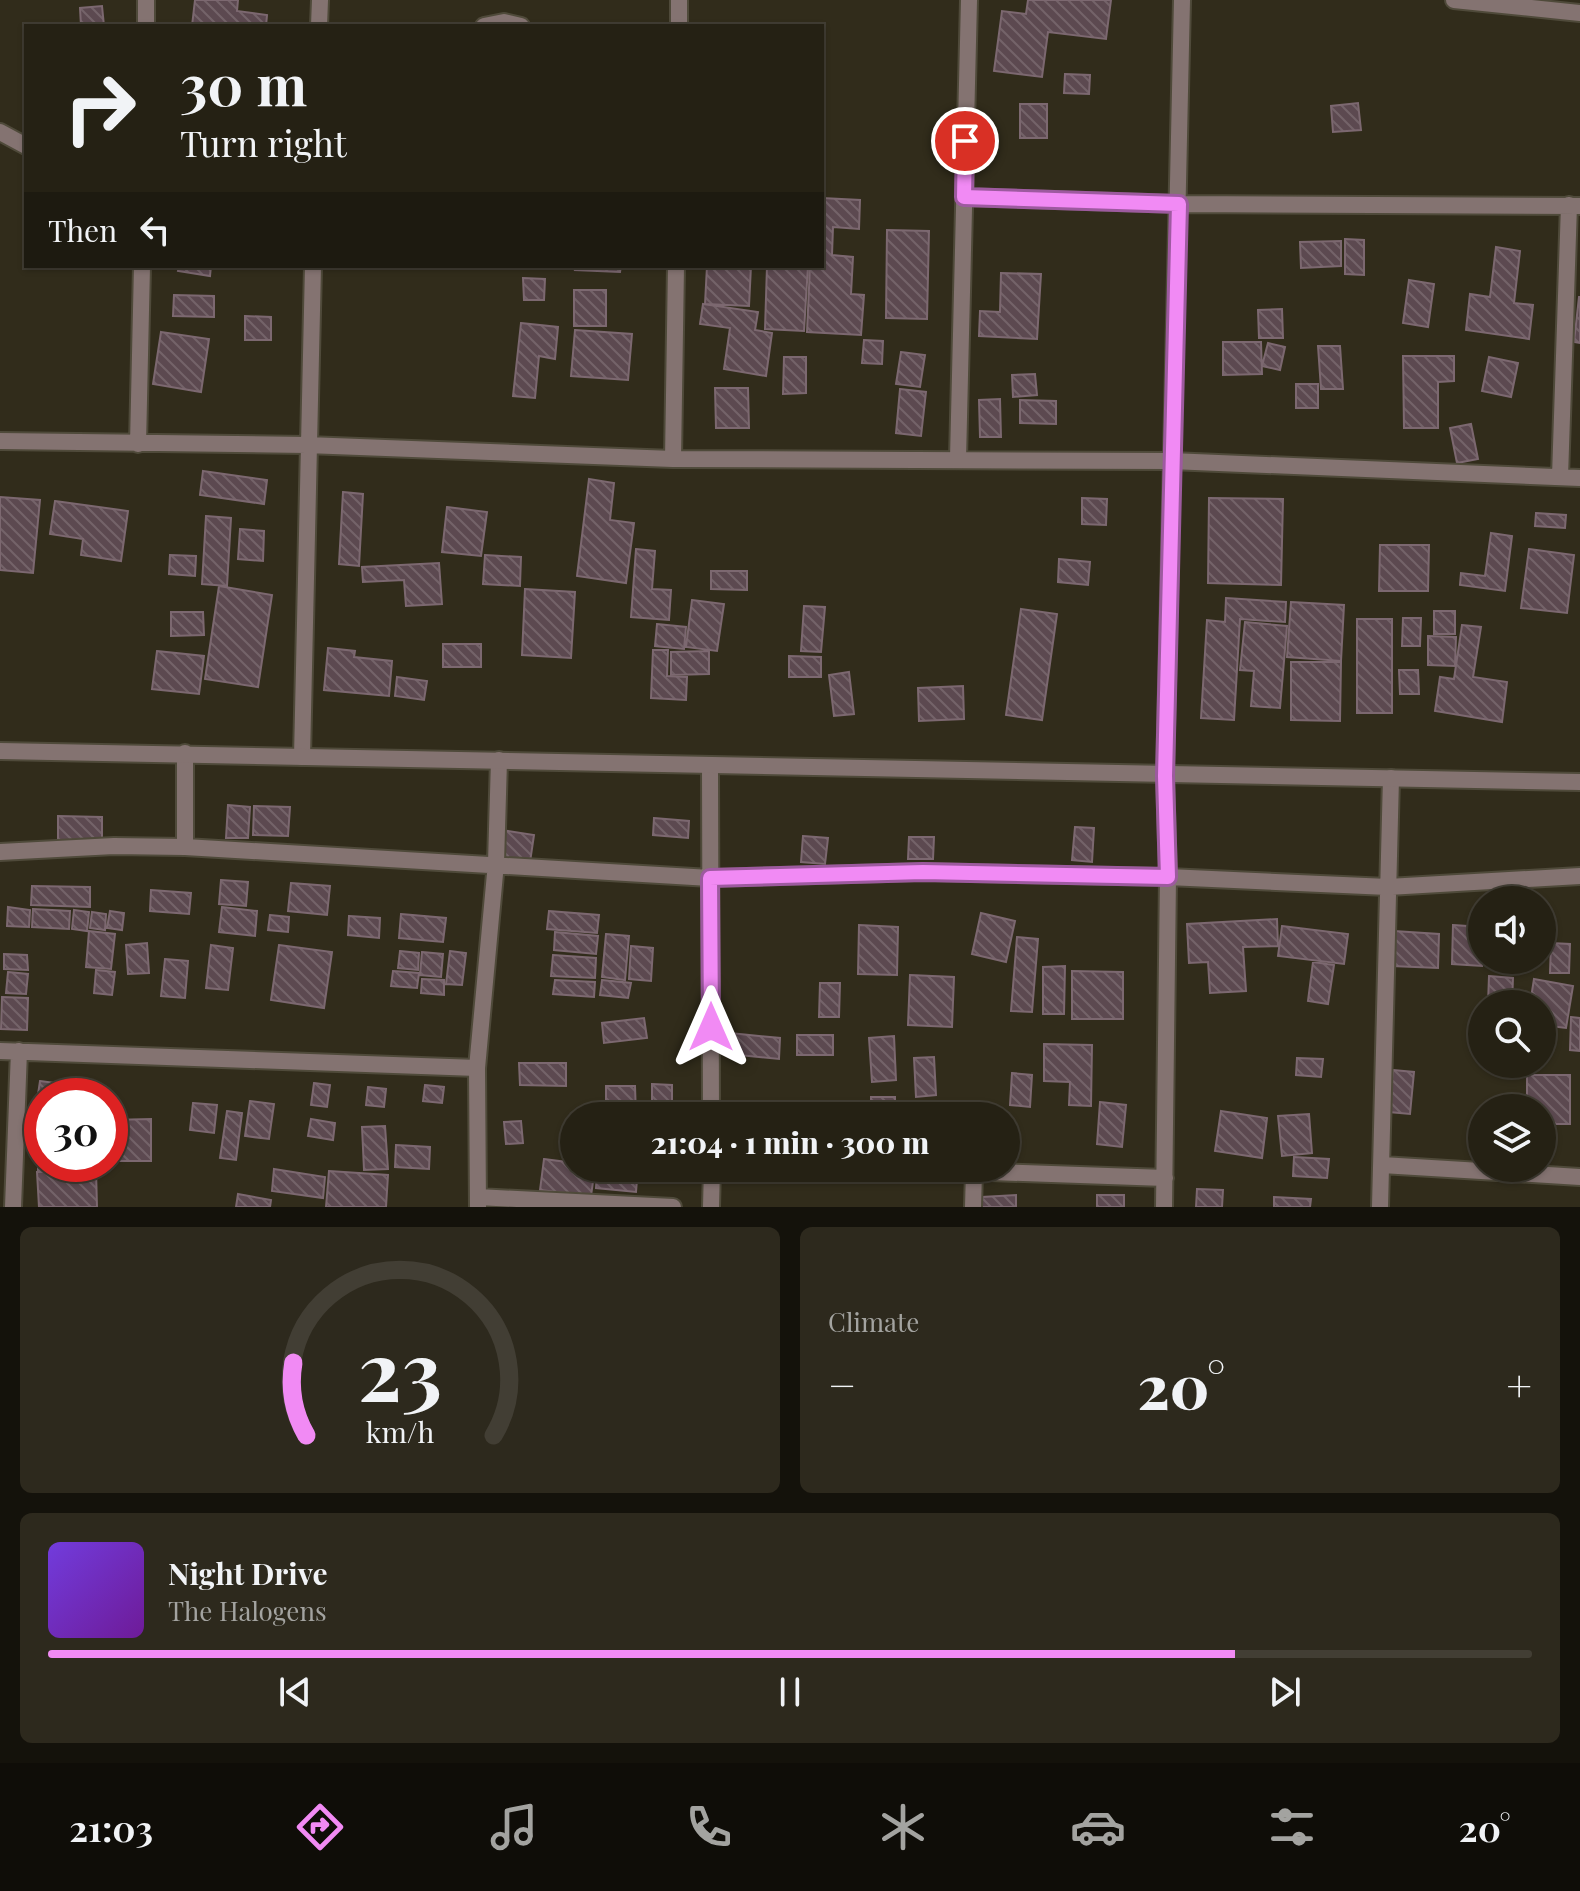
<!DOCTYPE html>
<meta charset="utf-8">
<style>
body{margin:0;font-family:"Playfair Display",serif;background:#2d291d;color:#f1f3f6;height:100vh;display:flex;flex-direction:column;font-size:30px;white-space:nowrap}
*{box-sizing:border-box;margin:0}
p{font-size:26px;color:#a3a3a0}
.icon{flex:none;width:44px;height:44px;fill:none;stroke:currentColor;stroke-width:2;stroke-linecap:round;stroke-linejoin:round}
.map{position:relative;height:1207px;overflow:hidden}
.drawer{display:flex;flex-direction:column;gap:20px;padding:20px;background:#14120b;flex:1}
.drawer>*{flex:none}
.banner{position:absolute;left:24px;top:24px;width:800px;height:244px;border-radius:0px;box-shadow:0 2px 6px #0004,0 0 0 2px #423e34;background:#252114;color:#f1f3f6;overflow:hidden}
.tools{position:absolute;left:1468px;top:886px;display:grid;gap:16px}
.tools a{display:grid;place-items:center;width:88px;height:88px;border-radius:50%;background:#252114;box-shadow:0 2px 6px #0004,0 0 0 2px #423e34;font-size:40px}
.speed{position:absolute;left:24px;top:1078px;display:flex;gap:16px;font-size:40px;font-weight:700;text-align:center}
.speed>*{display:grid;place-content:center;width:104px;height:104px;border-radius:50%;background:#252114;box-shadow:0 2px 6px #0004,0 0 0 2px #423e34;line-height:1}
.speed .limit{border:12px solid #d22;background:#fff;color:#111}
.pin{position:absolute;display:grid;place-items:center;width:68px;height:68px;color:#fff;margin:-34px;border:4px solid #fff;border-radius:50%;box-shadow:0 2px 8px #0007}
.me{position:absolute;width:88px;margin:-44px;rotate:0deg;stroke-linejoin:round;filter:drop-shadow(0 0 6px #0008)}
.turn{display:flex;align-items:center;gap:28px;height:168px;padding:0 24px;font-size:36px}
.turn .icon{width:104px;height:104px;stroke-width:2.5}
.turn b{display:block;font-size:56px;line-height:68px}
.then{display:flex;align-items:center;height:76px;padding:0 24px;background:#0003;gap:16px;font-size:30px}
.big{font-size:60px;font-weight:800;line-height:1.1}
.drawer .card{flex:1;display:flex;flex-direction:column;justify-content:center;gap:12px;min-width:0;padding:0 28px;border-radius:12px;background:#2d291d}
.drawer .dial{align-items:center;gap:0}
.dial svg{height:208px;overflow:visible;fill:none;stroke:#423e34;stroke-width:7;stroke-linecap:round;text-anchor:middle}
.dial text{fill:#f1f3f6;stroke:none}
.song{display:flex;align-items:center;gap:24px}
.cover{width:96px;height:96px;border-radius:12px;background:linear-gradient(135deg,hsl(260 70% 55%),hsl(280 70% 35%))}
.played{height:8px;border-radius:4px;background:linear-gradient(90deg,#f18af4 80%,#423e34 80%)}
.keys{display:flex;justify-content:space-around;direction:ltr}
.heat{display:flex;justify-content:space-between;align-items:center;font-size:44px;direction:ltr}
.drawer .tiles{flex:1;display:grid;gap:20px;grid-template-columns:1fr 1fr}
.card:last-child{grid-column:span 2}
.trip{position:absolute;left:560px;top:1102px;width:460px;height:80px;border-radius:40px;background:#252114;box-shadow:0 2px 6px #0004,0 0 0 2px #423e34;font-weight:800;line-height:80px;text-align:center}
.dock{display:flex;height:128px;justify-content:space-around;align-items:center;background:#0f0d08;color:#a3a3a0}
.dock .icon{width:56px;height:56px}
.dock .current{color:#f18af4}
.dock b{font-size:36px;color:#f1f3f6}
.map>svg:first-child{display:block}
.building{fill:url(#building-back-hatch);stroke:#7c6870;stroke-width:2}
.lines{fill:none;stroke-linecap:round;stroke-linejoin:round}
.minor-casing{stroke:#4f4a3a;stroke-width:20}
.tertiary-casing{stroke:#4f4a3a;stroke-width:20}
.minor{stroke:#847371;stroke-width:16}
.tertiary{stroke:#847371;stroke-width:16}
.route-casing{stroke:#9d5a9f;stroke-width:20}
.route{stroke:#f18af4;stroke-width:14}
</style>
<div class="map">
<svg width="1580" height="1207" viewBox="0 0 1580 1207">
<defs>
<pattern id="building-back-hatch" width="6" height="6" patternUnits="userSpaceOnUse" patternTransform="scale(2)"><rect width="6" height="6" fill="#5c4950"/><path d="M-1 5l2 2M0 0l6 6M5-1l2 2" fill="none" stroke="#746369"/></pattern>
</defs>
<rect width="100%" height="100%" fill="#312c1b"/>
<path class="building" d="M 195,0 L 238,0 L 237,11 L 267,15 L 266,26 L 192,26 Z
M 1028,0 L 1111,0 L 1106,39 L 1048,32 L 1042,77 L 994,71 L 1002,11 L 1026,14 Z
M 102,6 L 104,26 L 81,26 L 80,8 Z
M 1065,74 L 1090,75 L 1089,94 L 1064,93 Z
M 1358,103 L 1361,130 L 1333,132 L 1331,106 Z
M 1020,104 L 1047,104 L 1047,138 L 1020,138 Z
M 822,198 L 860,200 L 859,229 L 833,227 L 832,255 L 853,257 L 851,294 L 864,295 L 861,335 L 807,332 L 810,266 L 822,266 Z
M 887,230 L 929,231 L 927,319 L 886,318 Z
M 1345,239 L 1364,240 L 1364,275 L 1345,274 Z
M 1341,241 L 1341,266 L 1301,268 L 1300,242 Z
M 1496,247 L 1520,251 L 1514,303 L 1533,305 L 1529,339 L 1466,330 L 1470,294 L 1490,297 Z
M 179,266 L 211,266 L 210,276 L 178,271 Z
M 576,266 L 621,266 L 620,272 L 575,270 Z
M 707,266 L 751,266 L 749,306 L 705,304 Z
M 767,266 L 808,266 L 804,331 L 765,329 Z
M 1001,273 L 1041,274 L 1037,339 L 979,336 L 980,311 L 1000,312 Z
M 523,278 L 545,279 L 544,300 L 524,300 Z
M 1409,280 L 1434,284 L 1428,327 L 1403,323 Z
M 574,290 L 606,290 L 606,326 L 574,326 Z
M 174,295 L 214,296 L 214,317 L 173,316 Z
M 1579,297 L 1580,297 L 1580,343 L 1574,342 Z
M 703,304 L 758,312 L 755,330 L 772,333 L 766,376 L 724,369 L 730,328 L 700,324 Z
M 1282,309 L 1283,338 L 1259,338 L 1258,310 Z
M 245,316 L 271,317 L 271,340 L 245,340 Z
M 521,323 L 558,327 L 555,359 L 539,356 L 535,398 L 513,396 Z
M 575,330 L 632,334 L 628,380 L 571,376 Z
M 161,332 L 209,339 L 201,392 L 153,384 Z
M 864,340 L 883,341 L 882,364 L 862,363 Z
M 1223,342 L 1261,342 L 1262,374 L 1223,375 Z
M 1268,343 L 1285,347 L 1280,370 L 1262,366 Z
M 1318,346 L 1340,346 L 1343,389 L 1321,389 Z
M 901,352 L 925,355 L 920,387 L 896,384 Z
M 1403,356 L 1454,356 L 1454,381 L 1438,382 L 1438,428 L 1404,428 Z
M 784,357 L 806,357 L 806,393 L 783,394 Z
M 1489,357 L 1518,363 L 1511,397 L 1482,391 Z
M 1035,374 L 1037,395 L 1013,397 L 1012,375 Z
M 1296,384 L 1318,384 L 1318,408 L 1296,408 Z
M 715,388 L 748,388 L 749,428 L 716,428 Z
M 900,389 L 926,392 L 921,436 L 896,433 Z
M 1000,399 L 1001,437 L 980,437 L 979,400 Z
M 1020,400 L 1056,401 L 1056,424 L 1020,423 Z
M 1471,424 L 1478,459 L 1457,463 L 1450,428 Z
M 203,471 L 267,480 L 264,504 L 200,495 Z
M 589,479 L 614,483 L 610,520 L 634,523 L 626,583 L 577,576 Z
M 343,492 L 363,494 L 359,566 L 339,564 Z
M 0,497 L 40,500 L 33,573 L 0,570 Z
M 1082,498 L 1107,499 L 1106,525 L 1082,524 Z
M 1209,498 L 1283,499 L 1281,585 L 1208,583 Z
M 55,501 L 128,511 L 121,561 L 81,555 L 83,539 L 50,534 Z
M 447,507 L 487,512 L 481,556 L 442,552 Z
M 1536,513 L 1566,515 L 1565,528 L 1535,526 Z
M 206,516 L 231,518 L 227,586 L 202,584 Z
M 240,529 L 264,531 L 263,561 L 238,559 Z
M 1491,533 L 1512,536 L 1505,591 L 1460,585 L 1461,573 L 1485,576 Z
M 1380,545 L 1429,545 L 1428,591 L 1379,591 Z
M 636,549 L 655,551 L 652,589 L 671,590 L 669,620 L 631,617 Z
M 1529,549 L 1574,555 L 1567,613 L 1521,608 Z
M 170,555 L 196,556 L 195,576 L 169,574 Z
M 485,555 L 521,557 L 520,586 L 483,584 Z
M 1059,559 L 1090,562 L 1088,585 L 1058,582 Z
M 439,563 L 442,604 L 406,606 L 404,580 L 363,582 L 362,567 Z
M 711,571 L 747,571 L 747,590 L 711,589 Z
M 219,586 L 272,595 L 258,687 L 205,679 Z
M 525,589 L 575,592 L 571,658 L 522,655 Z
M 1226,598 L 1286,602 L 1285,622 L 1240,619 L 1234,720 L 1201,718 L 1207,620 L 1225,622 Z
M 692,600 L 724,604 L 717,651 L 686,647 Z
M 1291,602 L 1344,605 L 1341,661 L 1287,657 Z
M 804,606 L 825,607 L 821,652 L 801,651 Z
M 1021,609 L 1057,614 L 1042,720 L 1006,715 Z
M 1434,611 L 1455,611 L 1455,634 L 1434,634 Z
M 171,612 L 203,612 L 204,635 L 171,636 Z
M 1403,618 L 1421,618 L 1420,646 L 1402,646 Z
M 1357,619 L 1392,619 L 1392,713 L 1357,713 Z
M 1245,622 L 1287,626 L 1280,708 L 1251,706 L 1254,671 L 1240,670 Z
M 657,624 L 686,627 L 684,649 L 655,646 Z
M 1462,625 L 1481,627 L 1473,677 L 1507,682 L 1502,722 L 1435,711 L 1440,677 L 1454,679 Z
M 1428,636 L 1456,637 L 1455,666 L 1428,665 Z
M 443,644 L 481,644 L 481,667 L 443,667 Z
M 328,648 L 355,651 L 354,657 L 392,661 L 389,696 L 324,690 Z
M 653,650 L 668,650 L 667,676 L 687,677 L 686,700 L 651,698 Z
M 157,651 L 204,656 L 199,694 L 152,689 Z
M 709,651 L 709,674 L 671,675 L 671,652 Z
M 789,656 L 821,657 L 821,677 L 789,677 Z
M 1291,662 L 1341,662 L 1340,721 L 1291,720 Z
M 1399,670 L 1418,670 L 1419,694 L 1400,694 Z
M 849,672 L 854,714 L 834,716 L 829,675 Z
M 397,677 L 427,681 L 424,700 L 395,696 Z
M 963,686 L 964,719 L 919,721 L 918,688 Z
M 228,805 L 250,807 L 248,838 L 226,838 Z
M 254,806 L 290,807 L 288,836 L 253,835 Z
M 58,816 L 102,817 L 102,844 L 58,843 Z
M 654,818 L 689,821 L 688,838 L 653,835 Z
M 1075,827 L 1094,828 L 1092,862 L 1072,860 Z
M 501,830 L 534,835 L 530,862 L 497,857 Z
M 803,836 L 828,838 L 825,864 L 801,862 Z
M 909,837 L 934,837 L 933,859 L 908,859 Z
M 221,880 L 248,882 L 246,906 L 219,904 Z
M 291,883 L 330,886 L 327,915 L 288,911 Z
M 32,886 L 90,887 L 90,907 L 31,905 Z
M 151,890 L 191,893 L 189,914 L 150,911 Z
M 8,907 L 30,910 L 29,927 L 7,926 Z
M 222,907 L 257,911 L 255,936 L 219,932 Z
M 33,909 L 70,911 L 69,929 L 32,927 Z
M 74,910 L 89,912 L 87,931 L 72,929 Z
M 110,911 L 124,913 L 122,930 L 107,928 Z
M 549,911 L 599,915 L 597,933 L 547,929 Z
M 92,912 L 106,914 L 105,930 L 90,928 Z
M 981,913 L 1015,921 L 1006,962 L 972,954 Z
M 401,914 L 446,918 L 443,942 L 399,938 Z
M 270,915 L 289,917 L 288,932 L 268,930 Z
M 349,916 L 380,918 L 379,938 L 348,935 Z
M 1277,919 L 1278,946 L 1243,947 L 1246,991 L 1210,993 L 1208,962 L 1189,963 L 1187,924 Z
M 859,925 L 898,927 L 897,975 L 858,974 Z
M 1453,925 L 1482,927 L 1482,966 L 1452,964 Z
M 1282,926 L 1348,934 L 1344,964 L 1278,956 Z
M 89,931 L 115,934 L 111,969 L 86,967 Z
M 1394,931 L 1439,934 L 1438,968 L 1392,966 Z
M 555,932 L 598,936 L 596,954 L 554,950 Z
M 606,934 L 629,936 L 625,980 L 602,977 Z
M 1017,937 L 1038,939 L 1032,1012 L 1011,1011 Z
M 147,943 L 149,973 L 128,974 L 126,945 Z
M 1551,943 L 1570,944 L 1569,973 L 1550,973 Z
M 211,945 L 233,948 L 228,990 L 206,988 Z
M 279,945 L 332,952 L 324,1008 L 271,1000 Z
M 631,946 L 653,948 L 651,981 L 629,979 Z
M 400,951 L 419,953 L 418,970 L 398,968 Z
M 450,951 L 466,953 L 462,985 L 446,984 Z
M 422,952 L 443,954 L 441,977 L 420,975 Z
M 4,954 L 27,955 L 28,970 L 4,969 Z
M 553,955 L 596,958 L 595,978 L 551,976 Z
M 165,959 L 188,961 L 185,998 L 161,996 Z
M 1313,962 L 1334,965 L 1328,1004 L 1308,1001 Z
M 1065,966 L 1064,1014 L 1043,1014 L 1043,967 Z
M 96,970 L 115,972 L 112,995 L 94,993 Z
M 393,971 L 419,973 L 417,988 L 391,986 Z
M 1072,971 L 1123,972 L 1123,1019 L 1072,1019 Z
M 8,972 L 28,974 L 26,994 L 6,993 Z
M 910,975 L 954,977 L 952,1027 L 908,1025 Z
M 1489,976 L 1513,978 L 1512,1004 L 1488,1004 Z
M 422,979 L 444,980 L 444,995 L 421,993 Z
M 1534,979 L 1573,986 L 1566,1028 L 1542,1025 L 1542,1004 L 1530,1004 Z
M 555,980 L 595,982 L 594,997 L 553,994 Z
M 602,980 L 631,983 L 628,998 L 600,995 Z
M 820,983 L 840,983 L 839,1017 L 819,1017 Z
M 2,997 L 28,998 L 27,1030 L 1,1029 Z
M 1571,1017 L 1580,1018 L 1580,1051 L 1570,1050 Z
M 644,1018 L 647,1038 L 604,1043 L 602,1023 Z
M 720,1032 L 780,1038 L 779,1059 L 719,1053 Z
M 797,1035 L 833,1035 L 833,1055 L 797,1055 Z
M 894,1036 L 896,1080 L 872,1082 L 869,1038 Z
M 1044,1044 L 1092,1045 L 1091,1106 L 1069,1105 L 1070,1082 L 1044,1081 Z
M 934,1057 L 936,1095 L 916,1097 L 914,1058 Z
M 1297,1058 L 1323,1059 L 1321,1077 L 1296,1075 Z
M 519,1063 L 566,1063 L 566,1086 L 520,1085 Z
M 1393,1070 L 1414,1072 L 1410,1114 L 1389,1112 Z
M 1012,1073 L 1032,1075 L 1030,1107 L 1010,1105 Z
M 1527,1075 L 1570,1075 L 1570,1124 L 1542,1124 L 1542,1108 L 1527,1108 Z
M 40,1081 L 100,1089 L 99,1096 L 42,1096 L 42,1102 L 37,1101 Z
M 314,1083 L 330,1085 L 327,1107 L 311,1105 Z
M 652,1084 L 672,1085 L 672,1109 L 652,1109 Z
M 425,1085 L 444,1087 L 442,1103 L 423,1101 Z
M 606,1086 L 635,1086 L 636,1116 L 606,1116 Z
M 368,1087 L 386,1089 L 384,1107 L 366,1105 Z
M 871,1097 L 895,1097 L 895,1116 L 871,1116 Z
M 250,1101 L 274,1104 L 269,1139 L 245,1136 Z
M 1100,1102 L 1126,1105 L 1122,1147 L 1097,1144 Z
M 193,1103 L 217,1105 L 214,1133 L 190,1130 Z
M 227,1111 L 242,1113 L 236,1160 L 220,1158 Z
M 1221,1111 L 1267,1118 L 1262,1158 L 1215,1151 Z
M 1309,1114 L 1312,1153 L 1282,1156 L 1278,1116 Z
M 151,1119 L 151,1161 L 110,1161 L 110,1120 Z
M 311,1119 L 335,1123 L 333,1140 L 308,1136 Z
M 521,1121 L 523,1143 L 506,1144 L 504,1122 Z
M 385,1126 L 388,1169 L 364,1170 L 362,1127 Z
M 38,1145 L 42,1145 L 42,1164 L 66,1164 L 66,1169 L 38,1170 Z
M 396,1145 L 430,1147 L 429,1169 L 395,1167 Z
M 1294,1157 L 1329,1159 L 1327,1178 L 1293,1176 Z
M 544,1159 L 574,1163 L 574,1168 L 595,1168 L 591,1196 L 540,1190 Z
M 597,1168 L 638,1168 L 636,1192 L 596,1188 Z
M 274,1169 L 325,1177 L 323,1198 L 272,1191 Z
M 96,1170 L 97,1207 L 39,1207 L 37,1172 Z
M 329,1171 L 388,1175 L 386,1207 L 326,1207 Z
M 1197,1189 L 1223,1190 L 1222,1207 L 1196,1207 Z
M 238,1194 L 271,1200 L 270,1207 L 236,1207 Z
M 1016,1195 L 1016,1207 L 982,1207 L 982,1197 Z
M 1097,1195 L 1124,1195 L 1124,1207 L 1097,1207 Z
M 1274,1197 L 1311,1199 L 1310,1207 L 1274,1207 Z"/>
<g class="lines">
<g class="minor-casing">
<path id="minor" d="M 1454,0 L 1580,13
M 146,26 L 146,0
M 319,26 L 320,0
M 484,26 L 504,22 L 521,26
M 679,26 L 679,0
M 0,132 L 26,146
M 964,197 L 1179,204 L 1580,206
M 0,441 L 307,445 L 673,459 L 1171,461 L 1580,478
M 138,444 L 142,266
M 673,459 L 676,266
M 958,459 L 969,0
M 1560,477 L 1569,205
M 185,753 L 185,847
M 302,757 L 313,266
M 710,766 L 711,1116
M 0,852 L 114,846 L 185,847 L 710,878 L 923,872 L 1168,877 L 1388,887 L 1580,876
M 0,1051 L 477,1068
M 1382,1165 L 1580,1177
M 878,1168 L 1165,1178
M 478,1197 L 673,1207
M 13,1207 L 19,1051
M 478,1207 L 477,1068 L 496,863 L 499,760
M 711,1207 L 712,1168
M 973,1207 L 974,1172
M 1164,1207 L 1168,877 L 1165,776 L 1182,0
M 1380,1207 L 1391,778"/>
</g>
<g class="tertiary-casing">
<path id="tertiary" d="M 0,751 L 1580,782"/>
</g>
<use href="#minor" class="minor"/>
<use href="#tertiary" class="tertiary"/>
</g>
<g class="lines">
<g class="route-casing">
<path id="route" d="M 711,1027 L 710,878 L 923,872 L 1168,877 L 1165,776 L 1179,204 L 964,197 L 965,141"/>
</g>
<use href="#route" class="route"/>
</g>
</svg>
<div class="tools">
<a><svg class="icon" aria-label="sound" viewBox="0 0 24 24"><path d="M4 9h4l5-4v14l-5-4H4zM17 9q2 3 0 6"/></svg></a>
<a><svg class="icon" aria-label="search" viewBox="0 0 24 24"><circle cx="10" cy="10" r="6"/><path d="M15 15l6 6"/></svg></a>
<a><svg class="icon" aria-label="layers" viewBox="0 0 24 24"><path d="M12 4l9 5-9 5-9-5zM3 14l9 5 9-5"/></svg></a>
</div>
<div class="speed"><div class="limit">30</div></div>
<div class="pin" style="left:965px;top:141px;background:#d93025"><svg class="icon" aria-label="arrive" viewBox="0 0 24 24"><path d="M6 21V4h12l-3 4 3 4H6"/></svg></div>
<svg class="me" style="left:711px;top:1027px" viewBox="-20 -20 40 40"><path d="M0-17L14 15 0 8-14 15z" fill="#f18af4" stroke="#fff" stroke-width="4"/></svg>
<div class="trip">21:04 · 1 min · 300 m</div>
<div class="banner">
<div class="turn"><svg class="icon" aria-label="right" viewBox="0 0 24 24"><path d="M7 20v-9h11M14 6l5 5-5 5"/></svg><div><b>30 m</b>Turn right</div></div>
<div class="then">Then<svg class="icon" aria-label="left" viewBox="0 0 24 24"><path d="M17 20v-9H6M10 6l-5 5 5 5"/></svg></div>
</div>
</div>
<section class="drawer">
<div class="tiles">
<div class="card dial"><svg viewBox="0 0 100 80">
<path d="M14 69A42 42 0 1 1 86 69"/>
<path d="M14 69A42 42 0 0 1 9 41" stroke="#f18af4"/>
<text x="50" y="56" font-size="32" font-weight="700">23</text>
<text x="50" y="72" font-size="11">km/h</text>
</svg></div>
<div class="card"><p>Climate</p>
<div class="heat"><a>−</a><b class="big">20°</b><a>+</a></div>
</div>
<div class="card">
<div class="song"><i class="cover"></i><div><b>Night Drive</b><p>The Halogens</p></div></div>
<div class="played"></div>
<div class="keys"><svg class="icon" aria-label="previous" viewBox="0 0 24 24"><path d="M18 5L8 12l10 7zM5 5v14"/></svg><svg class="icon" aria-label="pause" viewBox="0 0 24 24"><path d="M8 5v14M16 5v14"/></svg><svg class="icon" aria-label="next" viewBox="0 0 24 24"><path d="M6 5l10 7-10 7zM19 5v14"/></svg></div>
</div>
</div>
</section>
<nav class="dock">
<b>21:03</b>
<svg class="icon current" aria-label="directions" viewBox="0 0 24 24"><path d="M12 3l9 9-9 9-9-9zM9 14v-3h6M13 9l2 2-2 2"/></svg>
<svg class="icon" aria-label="music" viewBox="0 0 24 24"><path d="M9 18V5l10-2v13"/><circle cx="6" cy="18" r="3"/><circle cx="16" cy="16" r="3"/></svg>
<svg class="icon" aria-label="phone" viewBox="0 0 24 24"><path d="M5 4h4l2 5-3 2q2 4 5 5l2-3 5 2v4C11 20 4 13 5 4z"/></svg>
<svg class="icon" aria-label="climate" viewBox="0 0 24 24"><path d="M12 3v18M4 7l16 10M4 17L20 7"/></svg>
<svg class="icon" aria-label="car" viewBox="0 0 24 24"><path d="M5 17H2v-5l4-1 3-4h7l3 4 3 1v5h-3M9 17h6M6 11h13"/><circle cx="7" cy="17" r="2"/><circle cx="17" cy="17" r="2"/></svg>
<svg class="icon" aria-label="filters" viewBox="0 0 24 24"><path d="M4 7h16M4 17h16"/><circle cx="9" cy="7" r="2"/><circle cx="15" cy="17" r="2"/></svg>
<b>20°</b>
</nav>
